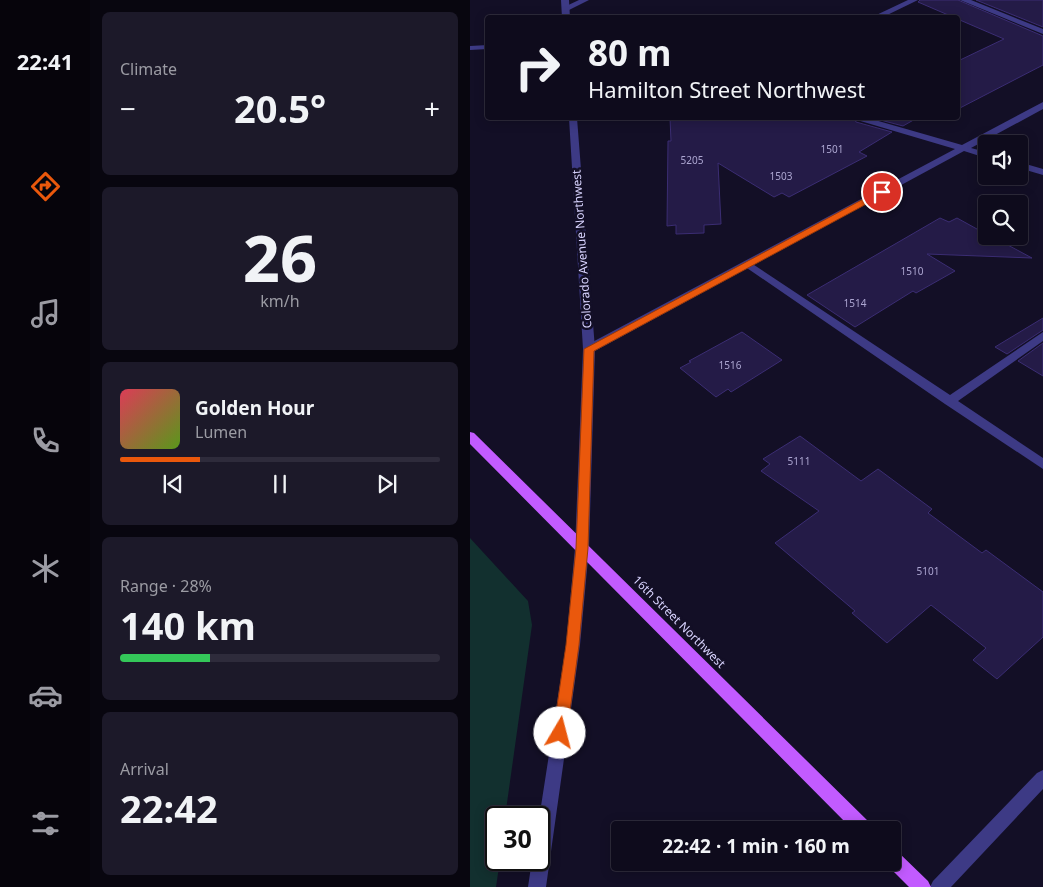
<!DOCTYPE html>
<meta charset="utf-8">
<style>
body{margin:0;font-family:"Noto Sans",sans-serif;background:#1c1929;color:#f1f3f6;height:100vh;display:flex;flex-direction:column;font-size:19px;white-space:nowrap}
*{box-sizing:border-box;margin:0}
p{font-size:16px;color:#9b9ba3}
.icon{flex:none;width:28px;height:28px;fill:none;stroke:currentColor;stroke-width:2;stroke-linecap:round;stroke-linejoin:round}
.map{position:relative;flex:1;overflow:hidden}
.details{display:flex;flex-direction:column;gap:12px;padding:12px;background:#08060f;width:380px}
.details>*{flex:none}
.banner{position:absolute;left:15px;top:15px;width:475px;height:105px;border-radius:5px;box-shadow:0 2px 12px #0003,0 0 0 1px #2e2b3b;background:#0e0b1c;color:#f1f3f6;overflow:hidden}
.fabs{position:absolute;left:508px;top:135px;display:grid;gap:10px}
.fabs a{display:grid;place-items:center;width:50px;height:50px;border-radius:5px;background:#0e0b1c;box-shadow:0 2px 12px #0003,0 0 0 1px #2e2b3b;font-size:25px}
.speed{position:absolute;left:15px;top:806px;display:flex;gap:10px;font-size:25px;font-weight:700;text-align:center}
.speed>*{display:grid;place-content:center;width:65px;height:65px;border-radius:50%;background:#0e0b1c;box-shadow:0 2px 12px #0003,0 0 0 1px #2e2b3b;line-height:1}
.speed .limit{border:2px solid #111;border-radius:8px;background:#fff;color:#111}
.pin{position:absolute;display:grid;place-items:center;width:42px;height:42px;color:#fff;margin:-21px;border:2px solid #fff;border-radius:50%;box-shadow:0 1px 5px #0007}
.me{position:absolute;width:55px;margin:-28px;rotate:8deg;stroke-linejoin:round;filter:drop-shadow(0 0 4px #0008)}
.turn{display:flex;align-items:center;gap:18px;height:105px;padding:0 20px;font-size:22px}
.turn .icon{width:65px;height:65px;stroke-width:2.5}
.turn b{display:block;font-size:35px;line-height:42px}
.big{font-size:38px;font-weight:700;line-height:1.1}
.details .tile{flex:1;display:flex;flex-direction:column;justify-content:center;gap:8px;min-width:0;padding:0 18px;border-radius:8px;background:#1c1929}
.details .dial{align-items:center;gap:0}
.dial b{font-size:65px;line-height:1}
.song{display:flex;align-items:center;gap:15px}
.cover{width:60px;height:60px;border-radius:8px;background:linear-gradient(135deg,hsl(350 70% 55%),hsl(90 70% 35%))}
.played{height:5px;border-radius:2px;background:linear-gradient(90deg,#ea580c 25%,#2e2b3b 25%)}
.keys{display:flex;justify-content:space-around;direction:ltr}
.heat{display:flex;justify-content:space-between;align-items:center;font-size:28px;direction:ltr}
.charge{height:8px;border-radius:4px;background:linear-gradient(90deg,#34c759 28%,#2e2b3b 0)}
.trip{position:absolute;left:141px;top:821px;width:290px;height:50px;border-radius:5px;background:#0e0b1c;box-shadow:0 2px 12px #0003,0 0 0 1px #2e2b3b;font-weight:700;line-height:50px;text-align:center}
main{display:flex;flex:1;min-height:0}
.tabs{display:flex;flex-direction:column;width:90px;justify-content:space-around;align-items:center;background:#06040b;color:#9b9ba3}
.tabs .icon{width:35px;height:35px}
.tabs .on{color:#ea580c}
.tabs b{font-size:22px;color:#f1f3f6}
.map>svg:first-child{display:block}
.green{fill:#12302f}
.building{fill:#241b47;stroke:#3b2d73}
.lines{fill:none;stroke-linecap:round;stroke-linejoin:round}
.service{fill:#3d3a85;fill-rule:evenodd}
.minor{fill:#3d3a85;fill-rule:evenodd}
.tertiary{fill:#3d3a85;fill-rule:evenodd}
.primary{fill:#c25bff;fill-rule:evenodd}
.route{fill:#ea580c;stroke:#983908}
.labels{text-anchor:middle;stroke-width:5;stroke-linejoin:round;paint-order:stroke}
.number-label{font-size:10px;fill:#aca6d1}
.street-label{font-size:12px;fill:#d9d4ff;stroke:#130f26}
</style>
<main>
<nav class="tabs">
<b>22:41</b>
<svg class="icon on" aria-label="directions" viewBox="0 0 24 24"><path d="M12 3l9 9-9 9-9-9zM9 14v-3h6M13 9l2 2-2 2"/></svg>
<svg class="icon" aria-label="music" viewBox="0 0 24 24"><path d="M9 18V5l10-2v13"/><circle cx="6" cy="18" r="3"/><circle cx="16" cy="16" r="3"/></svg>
<svg class="icon" aria-label="phone" viewBox="0 0 24 24"><path d="M5 4h4l2 5-3 2q2 4 5 5l2-3 5 2v4C11 20 4 13 5 4z"/></svg>
<svg class="icon" aria-label="climate" viewBox="0 0 24 24"><path d="M12 3v18M4 7l16 10M4 17L20 7"/></svg>
<svg class="icon" aria-label="car" viewBox="0 0 24 24"><path d="M5 17H2v-5l4-1 3-4h7l3 4 3 1v5h-3M9 17h6M6 11h13"/><circle cx="7" cy="17" r="2"/><circle cx="17" cy="17" r="2"/></svg>
<svg class="icon" aria-label="filters" viewBox="0 0 24 24"><path d="M4 7h16M4 17h16"/><circle cx="9" cy="7" r="2"/><circle cx="15" cy="17" r="2"/></svg>
</nav>
<section class="details">
<div class="tile"><p>Climate</p>
<div class="heat"><a>−</a><b class="big">20.5°</b><a>+</a></div>
</div>
<div class="tile dial"><b>26</b><p>km/h</p></div>
<div class="tile">
<div class="song"><i class="cover"></i><div><b>Golden Hour</b><p>Lumen</p></div></div>
<div class="played"></div>
<div class="keys"><svg class="icon" aria-label="previous" viewBox="0 0 24 24"><path d="M18 5L8 12l10 7zM5 5v14"/></svg><svg class="icon" aria-label="pause" viewBox="0 0 24 24"><path d="M8 5v14M16 5v14"/></svg><svg class="icon" aria-label="next" viewBox="0 0 24 24"><path d="M6 5l10 7-10 7zM19 5v14"/></svg></div>
</div>
<div class="tile"><p>Range · 28%</p><b class="big">140 km</b><div class="charge"></div></div>
<div class="tile"><p>Arrival</p><b class="big">22:42</b></div>
</section>
<div class="map">
<svg width="573" height="887" viewBox="0 0 573 887">
<rect width="100%" height="100%" fill="#130f26"/>
<path class="green" d="M 0,538 L 58,601 L 62,625 L 35,817 L 26,818 L 26,860 L 30,860 L 26,887 L 0,887 Z"/>
<path class="building" d="M 450,0 L 488,0 L 573,36 L 573,65 L 488,109 L 488,61 L 534,39 L 448,2 Z
M 506,0 L 573,0 L 573,27 Z
M 200,118 L 384,118 L 386,122 L 422,132 L 389,152 L 397,156 L 319,197 L 312,193 L 304,197 L 248,163 L 251,224 L 234,225 L 234,233 L 206,234 L 206,225 L 197,226 L 198,141 L 201,141 Z
M 403,118 L 447,118 L 433,126 Z
M 470,218 L 479,222 L 487,218 L 516,234 L 516,236 L 521,236 L 562,258 L 457,254 L 485,271 L 446,293 L 443,291 L 385,327 L 337,295 Z
M 573,318 L 573,330 L 537,354 L 525,347 Z
M 272,332 L 312,360 L 261,392 L 258,389 L 246,397 L 210,368 L 221,362 L 219,361 Z
M 573,343 L 573,376 L 548,361 Z
M 330,436 L 391,481 L 408,469 L 462,509 L 458,513 L 512,553 L 516,550 L 573,592 L 573,637 L 527,679 L 503,660 L 516,648 L 461,605 L 417,643 L 382,613 L 385,611 L 305,543 L 349,511 L 291,471 L 300,464 L 293,459 Z"/>
<g class="lines">
<path class="service" d="M 438,0 L 448,0 L 411,18 L 400,18 Z
M 490,0 L 501,0 L 573,29 L 573,34 Z
M 18,45 L 18,49 L 0,50 L 0,46 Z
M 278,261 L 480,395 L 573,332 L 573,341 L 488,401 L 573,458 L 573,469 L 475,404 L 274,266 L 273,264 Z"/>
<path class="minor" d="M 109,0 L 119,0 L 99,10 L 92,8 Z
M 573,102 L 573,109 L 501,148 L 516,152 L 516,158 L 494,151 L 123,352 L 119,353 L 113,349 L 115,346 L 485,149 L 387,120 L 386,118 L 398,118 L 492,145 Z
M 549,162 L 573,169 L 573,175 L 549,168 Z
M 112,543 L 117,544 L 119,548 L 110,645 L 76,887 L 58,887 L 62,860 L 69,860 L 69,819 L 96,645 L 105,548 L 107,544 Z
M 573,770 L 573,789 L 481,887 L 460,887 L 463,881 L 567,773 Z"/>
<path class="tertiary" d="M 91,0 L 99,0 L 100,18 L 92,18 Z
M 99,118 L 107,118 L 125,349 L 119,548 L 117,552 L 112,553 L 107,552 L 105,548 L 113,349 Z"/>
<path class="primary" d="M 0,432 L 4,433 L 401,824 L 403,830 L 383,830 L 0,444 Z
M 422,850 L 428,852 L 458,881 L 461,887 L 439,887 L 416,864 L 415,862 L 422,862 Z"/>
</g>
<path class="route" d="M 412,189 L 416,192 L 415,194 L 124,351 L 118,548 L 109,645 L 97,733 L 95,738 L 90,740 L 85,738 L 83,733 L 96,645 L 106,548 L 114,349 Z"/>
<g class="labels">
<g class="number-label">
<text x="362" y="153">1501</text>
<text x="222" y="164">5205</text>
<text x="311" y="180">1503</text>
<text x="442" y="275">1510</text>
<text x="385" y="307">1514</text>
<text x="260" y="369">1516</text>
<text x="329" y="465">5111</text>
<text x="458" y="575">5101</text>
</g>
<g class="street-label">
<text transform="translate(112 249) rotate(-94)" y="4">Colorado Avenue Northwest</text>
<text transform="translate(209 622) rotate(45)" y="4">16th Street Northwest</text>
</g>
</g>
</svg>
<div class="fabs">
<a><svg class="icon" aria-label="sound" viewBox="0 0 24 24"><path d="M4 9h4l5-4v14l-5-4H4zM17 9q2 3 0 6"/></svg></a>
<a><svg class="icon" aria-label="search" viewBox="0 0 24 24"><circle cx="10" cy="10" r="6"/><path d="M15 15l6 6"/></svg></a>
</div>
<div class="speed"><div class="limit">30</div></div>
<div class="pin" style="left:412px;top:192px;background:#d93025"><svg class="icon" aria-label="arrive" viewBox="0 0 24 24"><path d="M6 21V4h12l-3 4 3 4H6"/></svg></div>
<svg class="me" style="left:90px;top:733px" viewBox="-20 -20 40 40"><circle r="19" fill="#fff"/><path d="M0-13L10 11 0 6-10 11z" fill="#ea580c"/></svg>
<div class="trip">22:42 · 1 min · 160 m</div>
<div class="banner">
<div class="turn"><svg class="icon" aria-label="right" viewBox="0 0 24 24"><path d="M7 20v-9h11M14 6l5 5-5 5"/></svg><div><b>80 m</b>Hamilton Street Northwest</div></div>
</div>
</div>
</main>
